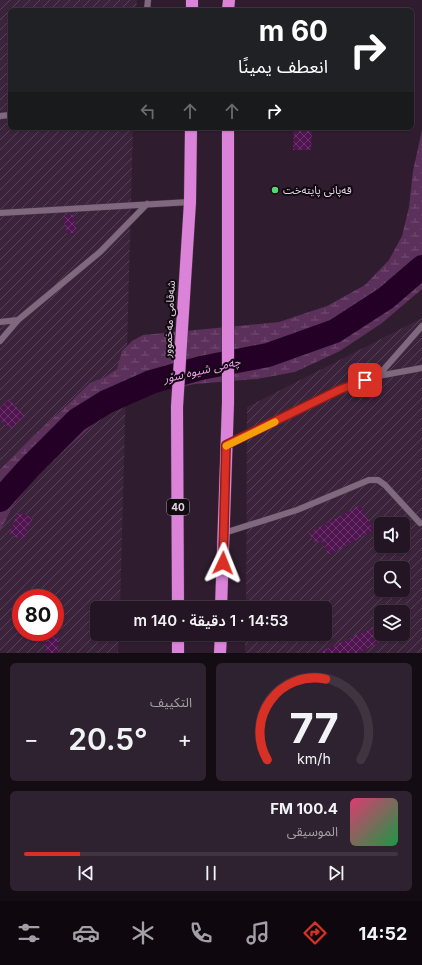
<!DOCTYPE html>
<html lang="ar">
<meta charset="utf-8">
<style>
body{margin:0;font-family:Inter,"Noto Sans Arabic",sans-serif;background:#2f2230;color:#f1f3f6;direction:rtl;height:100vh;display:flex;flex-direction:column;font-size:15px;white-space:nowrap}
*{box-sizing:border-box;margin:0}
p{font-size:13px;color:#a39fa6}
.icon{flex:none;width:22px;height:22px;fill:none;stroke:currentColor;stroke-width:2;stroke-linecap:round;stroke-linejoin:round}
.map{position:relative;height:653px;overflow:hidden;direction:ltr}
.side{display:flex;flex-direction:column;gap:10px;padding:10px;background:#130c13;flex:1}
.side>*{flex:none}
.top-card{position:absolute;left:8px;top:8px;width:406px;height:122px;border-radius:6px;box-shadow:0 1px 3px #0004,0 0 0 1px #403441;direction:rtl;background:#202124;color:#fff;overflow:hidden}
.fabs{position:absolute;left:374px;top:517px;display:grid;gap:8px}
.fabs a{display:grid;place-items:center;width:36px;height:36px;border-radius:6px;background:#231523;box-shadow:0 1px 3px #0004,0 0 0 1px #403441;font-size:20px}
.speed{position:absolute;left:12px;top:589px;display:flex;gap:8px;font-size:20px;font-weight:700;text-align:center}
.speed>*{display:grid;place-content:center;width:52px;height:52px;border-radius:50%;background:#231523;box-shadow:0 1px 3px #0004,0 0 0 1px #403441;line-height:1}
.speed .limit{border:6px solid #d22;background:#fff;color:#111}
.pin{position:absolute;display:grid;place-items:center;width:34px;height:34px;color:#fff;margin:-17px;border-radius:8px;box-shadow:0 2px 6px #0006}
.me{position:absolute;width:44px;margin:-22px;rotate:2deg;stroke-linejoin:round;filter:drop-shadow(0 0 3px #0008)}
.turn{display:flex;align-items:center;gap:14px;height:84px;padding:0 20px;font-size:18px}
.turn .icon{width:52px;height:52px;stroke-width:2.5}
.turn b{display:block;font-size:28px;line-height:34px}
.lanes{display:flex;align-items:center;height:38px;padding:0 20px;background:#0003;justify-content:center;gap:20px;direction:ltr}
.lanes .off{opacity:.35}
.big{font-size:30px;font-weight:600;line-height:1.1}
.side .widget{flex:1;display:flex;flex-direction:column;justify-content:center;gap:6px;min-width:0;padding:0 14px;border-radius:6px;background:#2f2230}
.side .dial{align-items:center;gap:0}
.dial svg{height:104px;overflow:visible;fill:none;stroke:#403441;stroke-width:7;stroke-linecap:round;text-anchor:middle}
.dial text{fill:#f1f3f6;stroke:none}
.song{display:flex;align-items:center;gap:12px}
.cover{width:48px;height:48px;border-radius:6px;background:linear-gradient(135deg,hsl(340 70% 55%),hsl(140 70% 35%))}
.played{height:4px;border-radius:2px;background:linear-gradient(90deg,#d93025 15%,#403441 15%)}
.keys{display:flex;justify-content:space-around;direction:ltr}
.heat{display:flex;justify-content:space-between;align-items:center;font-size:22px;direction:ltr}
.side .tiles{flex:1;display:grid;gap:10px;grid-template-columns:1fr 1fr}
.widget:last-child{grid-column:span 2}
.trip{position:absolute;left:90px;top:601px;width:242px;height:40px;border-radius:6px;background:#231523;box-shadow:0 1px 3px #0004,0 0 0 1px #403441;font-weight:600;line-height:40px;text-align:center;direction:rtl}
.dock{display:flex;height:64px;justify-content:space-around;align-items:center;background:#0e080e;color:#a39fa6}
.dock .icon{width:28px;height:28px}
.dock .selected{color:#d93025}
.dock b{font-size:18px;color:#f1f3f6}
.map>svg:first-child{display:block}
.industrial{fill:url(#industrial-furrows);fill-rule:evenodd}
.wetland{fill:url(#wetland-marsh)}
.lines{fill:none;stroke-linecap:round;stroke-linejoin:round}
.river{stroke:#250026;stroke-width:24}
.building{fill:url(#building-cross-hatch)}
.lane-casing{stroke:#483848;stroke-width:7}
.highway-casing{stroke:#483848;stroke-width:13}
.lane{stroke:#80697f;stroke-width:6}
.highway{stroke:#db82d9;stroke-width:12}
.route-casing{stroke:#8d1f18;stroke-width:10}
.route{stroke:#d93025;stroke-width:7}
.slow{stroke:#f59e0b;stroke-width:7}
.poi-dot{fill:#56d671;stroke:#120a12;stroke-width:1.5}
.labels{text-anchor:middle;stroke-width:4;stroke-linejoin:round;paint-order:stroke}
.shield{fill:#120a12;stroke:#a498a4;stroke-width:1}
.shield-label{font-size:10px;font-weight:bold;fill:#e3d5e2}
.poi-label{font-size:11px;fill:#e3d5e2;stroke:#120a12;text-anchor:start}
.street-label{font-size:11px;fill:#e3d5e2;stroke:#120a12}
.water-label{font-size:12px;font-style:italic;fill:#f49ef1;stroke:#120a12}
</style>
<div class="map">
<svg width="422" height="653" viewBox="0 0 422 653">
<defs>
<pattern id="industrial-furrows" width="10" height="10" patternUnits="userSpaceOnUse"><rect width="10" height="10" fill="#3b233b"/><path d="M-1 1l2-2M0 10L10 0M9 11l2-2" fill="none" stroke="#574257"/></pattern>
<pattern id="wetland-marsh" width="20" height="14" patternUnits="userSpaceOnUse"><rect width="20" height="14" fill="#5b305a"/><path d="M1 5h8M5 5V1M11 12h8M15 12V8" fill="none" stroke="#724d71"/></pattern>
<pattern id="building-cross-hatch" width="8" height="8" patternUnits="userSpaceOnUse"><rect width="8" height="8" fill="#501550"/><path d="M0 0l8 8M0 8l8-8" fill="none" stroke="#693669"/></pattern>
</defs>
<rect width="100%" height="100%" fill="#2f1c2f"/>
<path class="industrial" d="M 0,0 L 137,0 L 136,10 L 10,10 L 10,128 L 133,128 L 120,608 L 97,608 L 97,634 L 119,634 L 118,653 L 0,653 ZM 21,598 L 55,598 L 55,632 L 21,632 Z
M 422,318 L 422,653 L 245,653 L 245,634 L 325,634 L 325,608 L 246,608 L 247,407 ZM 381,524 L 403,524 L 403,546 L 381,546 ZM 381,568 L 403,568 L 403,590 L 381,590 ZM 381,612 L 403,612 L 403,634 L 381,634 Z"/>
<path class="wetland" d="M 422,130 L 422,289 L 382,323 L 340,351 L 295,372 L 257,379 L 195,384 L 146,394 L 123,404 L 96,422 L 64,451 L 31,483 L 14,504 L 0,531 L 0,470 L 34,435 L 60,412 L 90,383 L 105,377 L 117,369 L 122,351 L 132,341 L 143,335 L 279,322 L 327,306 L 365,285 L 389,260 L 402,236 L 409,207 L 413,171 Z"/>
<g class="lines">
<path class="river" d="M 0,500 L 29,468 L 77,420 L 106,402 L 151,382 L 201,368 L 268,355 L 335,331 L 386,298 L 422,267"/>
</g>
<path class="building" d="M 294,128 L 312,128 L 311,150 L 293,150 Z
M 73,214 L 77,232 L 67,234 L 63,217 Z
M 9,399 L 25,416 L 10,429 L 0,420 L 0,408 Z
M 360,505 L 374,530 L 329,555 L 321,540 L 315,543 L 309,533 Z
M 18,512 L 33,518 L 23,540 L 9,534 Z
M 381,624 L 381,642 L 358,653 L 318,653 Z
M 46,632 L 58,632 L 58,653 L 46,653 Z"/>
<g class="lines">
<g class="lane-casing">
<path id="lane" d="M 147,10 L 148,0
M 0,116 L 10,115
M 0,213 L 190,202
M 0,322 L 18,320
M 0,341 L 18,320 L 100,252 L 147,204
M 378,376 L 422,326
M 226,445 L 339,390 L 378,376 L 422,368
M 224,533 L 297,510 L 369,480 L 378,480 L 385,485 L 420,523"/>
</g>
<g class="highway-casing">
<path id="highway" d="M 192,10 L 192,0
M 228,10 L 229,0
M 178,608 L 177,407 L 190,202 L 191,128
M 221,608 L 228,403 L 228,128
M 178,634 L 178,653
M 220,653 L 221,634"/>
</g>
<use href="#lane" class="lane"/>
<use href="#highway" class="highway"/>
</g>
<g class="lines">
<g class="route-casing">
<path id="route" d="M 223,563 L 226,445 L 339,390 L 365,380"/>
</g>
<use href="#route" class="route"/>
<path class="slow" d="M 226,446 L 275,422"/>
</g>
<circle class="poi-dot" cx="275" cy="190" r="4"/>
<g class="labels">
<rect class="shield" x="167" y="499" width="22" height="16" rx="3"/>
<g class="shield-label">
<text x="178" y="511">40</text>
</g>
<g class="poi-label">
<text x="283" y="194">قەپانی پایتەخت</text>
</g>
<g class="street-label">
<text transform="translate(169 319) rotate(-87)" y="4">شەقامی مەخموور</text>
</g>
<g class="water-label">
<text transform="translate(202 370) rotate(-13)" y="4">چەمی شیوە سۆر</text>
</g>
</g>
</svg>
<div class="fabs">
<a><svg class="icon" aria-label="sound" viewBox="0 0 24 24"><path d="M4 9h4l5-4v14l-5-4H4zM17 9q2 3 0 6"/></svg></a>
<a><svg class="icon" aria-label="search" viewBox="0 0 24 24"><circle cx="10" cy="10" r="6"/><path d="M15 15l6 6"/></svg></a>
<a><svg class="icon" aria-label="layers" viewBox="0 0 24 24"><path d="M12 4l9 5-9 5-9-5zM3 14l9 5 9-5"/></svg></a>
</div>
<div class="speed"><div class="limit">80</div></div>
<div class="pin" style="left:365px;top:380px;background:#d93025"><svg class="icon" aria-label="arrive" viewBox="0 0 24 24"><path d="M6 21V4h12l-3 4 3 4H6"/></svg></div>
<svg class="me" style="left:223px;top:563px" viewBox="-20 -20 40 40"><path d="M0-17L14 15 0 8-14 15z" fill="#d93025" stroke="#fff" stroke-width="4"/></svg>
<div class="trip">14:53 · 1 دقيقة · 140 m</div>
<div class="top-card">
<div class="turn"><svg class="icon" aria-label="right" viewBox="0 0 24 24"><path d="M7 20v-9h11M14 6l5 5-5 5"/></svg><div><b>60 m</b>انعطف يمينًا</div></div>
<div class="lanes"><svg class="icon off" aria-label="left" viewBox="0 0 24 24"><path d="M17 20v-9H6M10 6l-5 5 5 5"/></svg><svg class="icon off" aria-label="ahead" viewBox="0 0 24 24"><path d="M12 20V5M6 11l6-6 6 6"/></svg><svg class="icon off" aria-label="ahead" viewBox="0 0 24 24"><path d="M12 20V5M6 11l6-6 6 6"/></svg><svg class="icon" aria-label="right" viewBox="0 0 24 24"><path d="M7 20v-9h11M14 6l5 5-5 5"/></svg></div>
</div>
</div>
<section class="side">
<div class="tiles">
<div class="widget dial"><svg viewBox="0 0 100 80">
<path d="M14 69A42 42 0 1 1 86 69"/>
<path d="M14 69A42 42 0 0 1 59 7" stroke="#d93025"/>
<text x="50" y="56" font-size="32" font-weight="700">77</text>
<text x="50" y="72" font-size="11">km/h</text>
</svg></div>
<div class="widget"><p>التكييف</p>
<div class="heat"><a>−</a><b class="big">20.5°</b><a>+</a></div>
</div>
<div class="widget">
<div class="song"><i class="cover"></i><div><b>100.4 FM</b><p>الموسيقى</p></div></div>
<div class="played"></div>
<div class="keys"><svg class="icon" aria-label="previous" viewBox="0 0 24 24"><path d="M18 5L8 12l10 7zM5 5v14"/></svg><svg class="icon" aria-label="pause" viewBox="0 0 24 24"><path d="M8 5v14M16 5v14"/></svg><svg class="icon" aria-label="next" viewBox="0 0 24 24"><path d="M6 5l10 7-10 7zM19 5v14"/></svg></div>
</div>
</div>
</section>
<nav class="dock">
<b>14:52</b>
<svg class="icon selected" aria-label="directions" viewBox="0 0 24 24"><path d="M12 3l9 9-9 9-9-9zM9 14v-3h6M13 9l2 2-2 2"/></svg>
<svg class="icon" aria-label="music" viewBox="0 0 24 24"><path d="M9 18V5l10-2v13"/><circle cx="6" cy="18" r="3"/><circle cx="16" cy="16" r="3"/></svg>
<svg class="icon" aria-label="phone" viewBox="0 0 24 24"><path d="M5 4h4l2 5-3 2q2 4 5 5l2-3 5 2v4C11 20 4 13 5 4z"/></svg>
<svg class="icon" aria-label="climate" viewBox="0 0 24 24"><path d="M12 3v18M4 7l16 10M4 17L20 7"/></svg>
<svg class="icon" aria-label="car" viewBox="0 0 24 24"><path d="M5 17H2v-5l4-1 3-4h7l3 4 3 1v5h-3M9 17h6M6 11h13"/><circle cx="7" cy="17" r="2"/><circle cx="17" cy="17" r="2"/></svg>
<svg class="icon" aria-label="filters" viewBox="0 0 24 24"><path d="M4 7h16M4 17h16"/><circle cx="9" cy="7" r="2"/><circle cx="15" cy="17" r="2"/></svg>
</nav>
